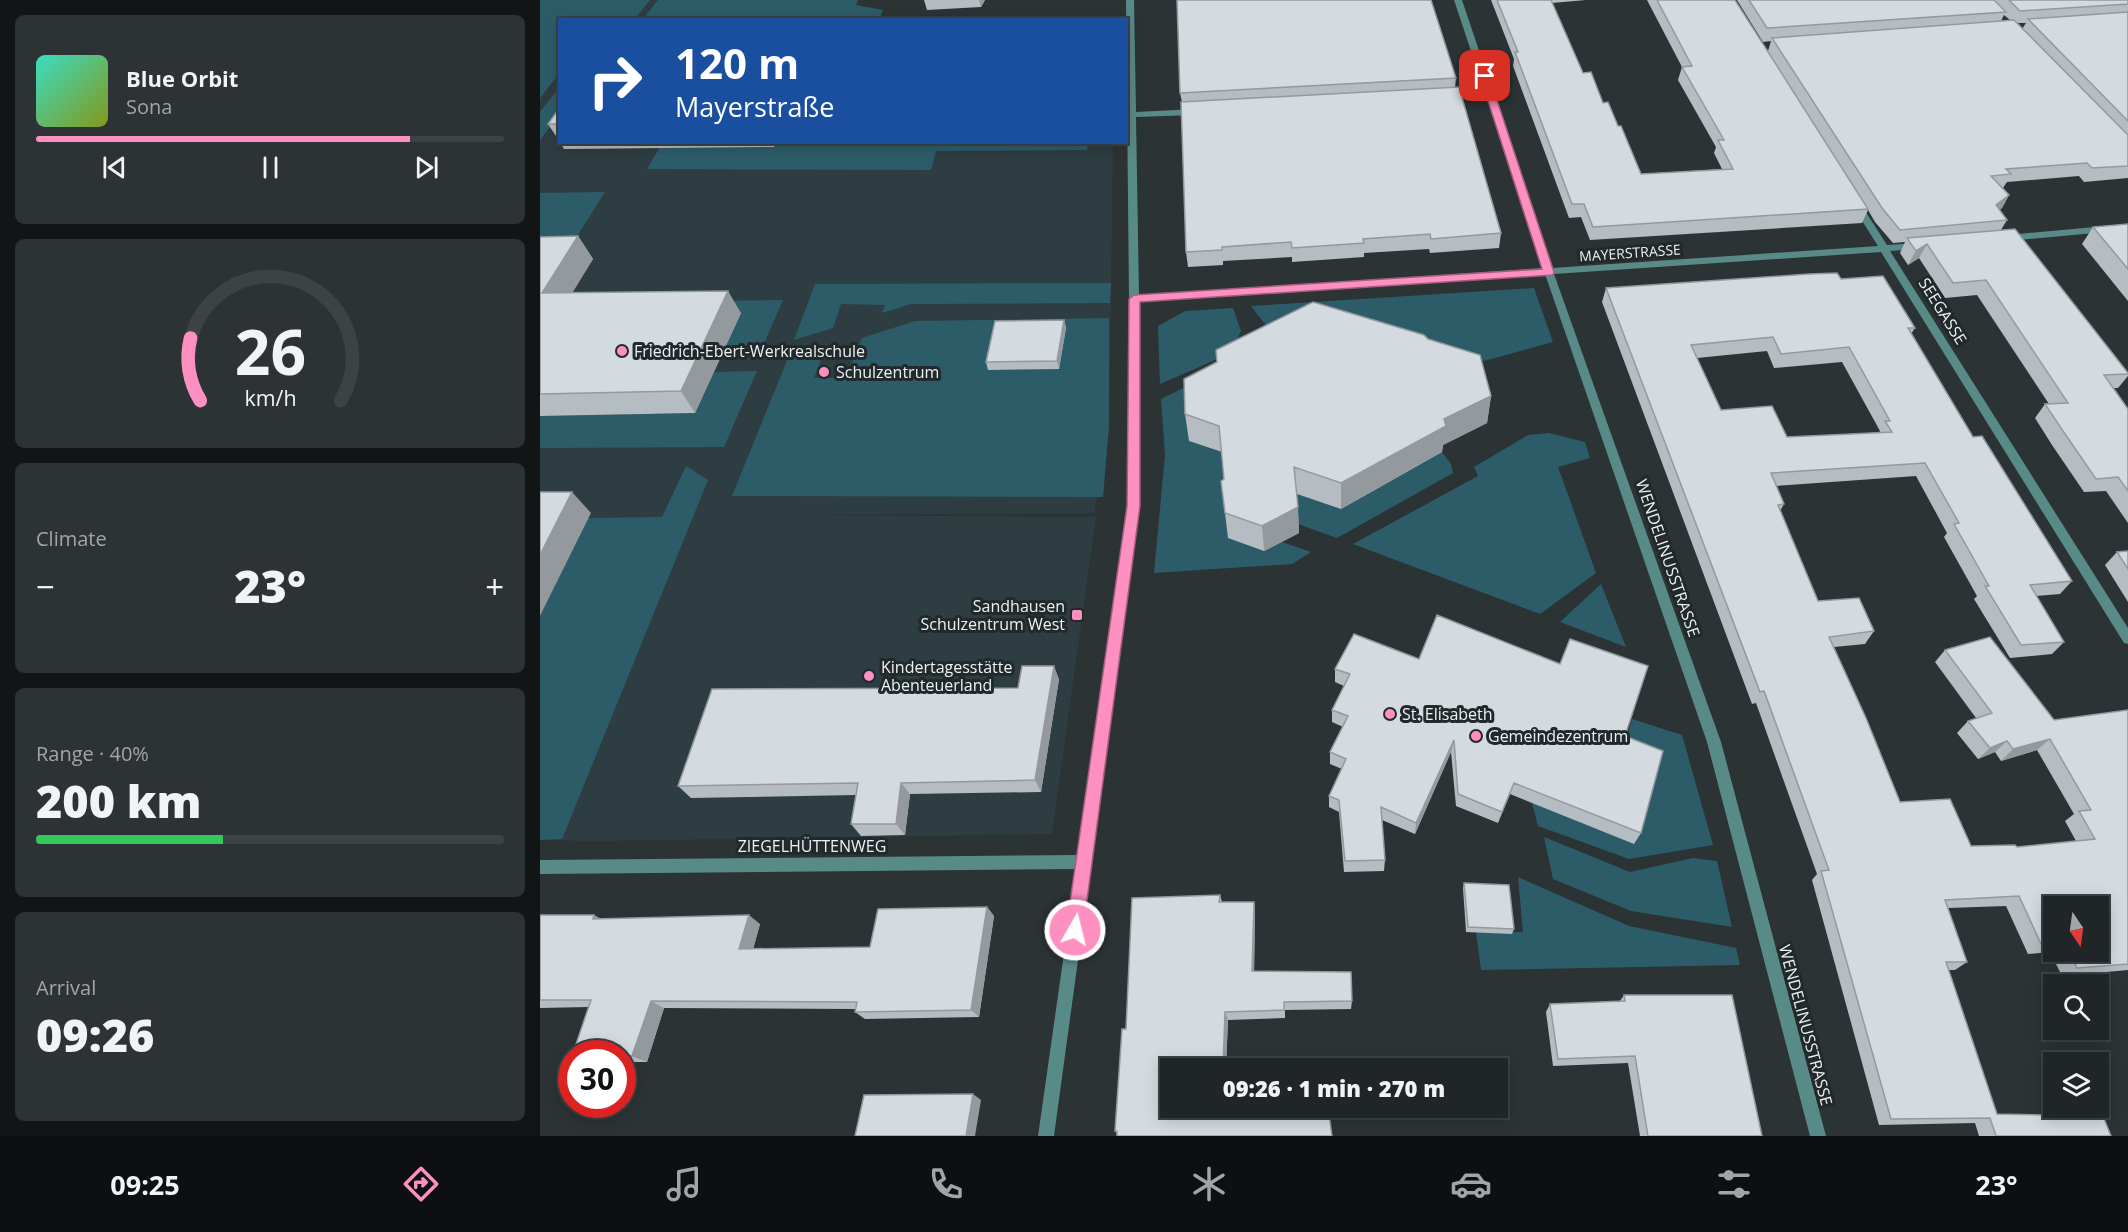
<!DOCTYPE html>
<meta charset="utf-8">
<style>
body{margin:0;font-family:"Open Sans",sans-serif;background:#2d3234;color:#f1f3f6;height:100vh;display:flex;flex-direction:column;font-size:22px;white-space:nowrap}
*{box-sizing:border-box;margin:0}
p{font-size:20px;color:#a2a5a8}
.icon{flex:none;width:33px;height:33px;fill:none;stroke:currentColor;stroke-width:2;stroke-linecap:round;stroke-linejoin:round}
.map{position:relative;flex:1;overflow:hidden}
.sheet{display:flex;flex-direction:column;gap:15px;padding:15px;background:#121516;width:540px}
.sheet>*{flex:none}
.hud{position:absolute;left:18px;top:18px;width:570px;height:126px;border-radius:0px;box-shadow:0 3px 15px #0003,0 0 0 2px #3d4345;background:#1a4fa0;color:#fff;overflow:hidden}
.needle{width:39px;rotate:167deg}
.fabs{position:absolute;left:1503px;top:896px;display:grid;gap:12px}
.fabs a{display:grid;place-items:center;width:66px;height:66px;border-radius:0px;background:#202628;box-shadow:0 3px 15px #0003,0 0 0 2px #3d4345;font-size:30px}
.speed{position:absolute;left:18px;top:1040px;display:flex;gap:12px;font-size:30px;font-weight:700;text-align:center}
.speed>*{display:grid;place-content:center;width:78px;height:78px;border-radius:50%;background:#202628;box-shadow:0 3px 15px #0003,0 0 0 2px #3d4345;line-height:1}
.speed .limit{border:9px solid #d22;background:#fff;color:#111}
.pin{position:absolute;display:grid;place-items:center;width:51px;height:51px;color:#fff;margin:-26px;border-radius:12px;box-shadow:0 3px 9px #0006}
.me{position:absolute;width:66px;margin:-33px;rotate:8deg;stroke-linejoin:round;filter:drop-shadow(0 0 4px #0008)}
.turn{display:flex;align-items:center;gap:21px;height:126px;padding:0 18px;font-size:27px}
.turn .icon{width:78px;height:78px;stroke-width:2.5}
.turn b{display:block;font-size:42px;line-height:51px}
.big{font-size:45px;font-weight:800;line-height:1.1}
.sheet .widget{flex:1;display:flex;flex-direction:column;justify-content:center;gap:9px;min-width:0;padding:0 21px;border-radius:9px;background:#2d3234}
.sheet .dial{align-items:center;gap:0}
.dial svg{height:156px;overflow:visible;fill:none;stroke:#3d4345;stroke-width:7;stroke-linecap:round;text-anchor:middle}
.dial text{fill:#f1f3f6;stroke:none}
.song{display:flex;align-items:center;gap:18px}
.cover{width:72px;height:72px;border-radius:9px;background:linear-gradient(135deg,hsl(170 70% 55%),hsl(70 70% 35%))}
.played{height:6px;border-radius:3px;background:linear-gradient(90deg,#fd8fc1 80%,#3d4345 80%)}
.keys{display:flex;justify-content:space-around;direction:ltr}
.heat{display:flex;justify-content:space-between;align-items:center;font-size:33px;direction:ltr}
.charge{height:9px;border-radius:4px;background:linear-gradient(90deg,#34c759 40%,#3d4345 0)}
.trip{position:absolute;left:620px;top:1058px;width:348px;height:60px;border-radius:0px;background:#202628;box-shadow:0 3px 15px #0003,0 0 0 2px #3d4345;font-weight:800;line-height:60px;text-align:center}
.dock{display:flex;height:96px;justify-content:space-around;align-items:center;background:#0d0f10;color:#a2a5a8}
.dock .icon{width:42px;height:42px}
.dock .on{color:#fd8fc1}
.dock b{font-size:27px;color:#f1f3f6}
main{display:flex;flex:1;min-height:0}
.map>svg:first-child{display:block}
.built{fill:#2e3d42}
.green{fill:#2d5c69}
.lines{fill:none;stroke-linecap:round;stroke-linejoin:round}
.minor{fill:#588a88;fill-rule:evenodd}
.wall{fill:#b5bcc2;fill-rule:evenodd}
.shaded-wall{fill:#94999e}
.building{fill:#d3dbe1;stroke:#94999e;stroke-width:1.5;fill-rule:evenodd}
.route{fill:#fd8fc1;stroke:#a45d7d;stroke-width:1.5}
.poi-dot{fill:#fd8fc1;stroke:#21292b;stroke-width:2}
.labels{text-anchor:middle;stroke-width:6;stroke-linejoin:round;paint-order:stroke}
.far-street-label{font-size:14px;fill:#ecf1f3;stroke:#21292b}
.street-label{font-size:16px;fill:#ecf1f3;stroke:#21292b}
.poi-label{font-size:16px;fill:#ecf1f3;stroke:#21292b;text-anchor:start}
</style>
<main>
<section class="sheet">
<div class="widget">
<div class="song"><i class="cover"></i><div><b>Blue Orbit</b><p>Sona</p></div></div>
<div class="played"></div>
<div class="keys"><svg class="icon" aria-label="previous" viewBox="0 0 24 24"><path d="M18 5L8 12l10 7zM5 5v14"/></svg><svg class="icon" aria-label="pause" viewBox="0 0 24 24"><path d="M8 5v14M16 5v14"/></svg><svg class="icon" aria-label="next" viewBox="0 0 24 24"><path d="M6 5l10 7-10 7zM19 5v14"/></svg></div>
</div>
<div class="widget dial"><svg viewBox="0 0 100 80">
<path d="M14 69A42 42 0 1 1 86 69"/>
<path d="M14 69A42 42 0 0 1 9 37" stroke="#fd8fc1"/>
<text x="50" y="56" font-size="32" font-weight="700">26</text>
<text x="50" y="72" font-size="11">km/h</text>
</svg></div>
<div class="widget"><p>Climate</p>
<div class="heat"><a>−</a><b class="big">23°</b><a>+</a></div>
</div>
<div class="widget"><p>Range · 40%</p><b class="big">200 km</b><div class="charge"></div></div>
<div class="widget"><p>Arrival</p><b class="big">09:26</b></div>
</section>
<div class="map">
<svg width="1588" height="1136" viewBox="0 0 1588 1136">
<rect width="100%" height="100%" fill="#2b3335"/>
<path class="built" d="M 0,0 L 318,0 L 316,5 L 343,10 L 339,20 L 20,20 L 20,142 L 573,143 L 569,426 L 563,497 L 557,497 L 554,513 L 260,515 L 556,517 L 512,834 L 54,841 L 0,840 Z"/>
<path class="green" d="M 0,0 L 110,0 L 95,19 L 20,20 L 19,74 L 0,98 Z
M 118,0 L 318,0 L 316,5 L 343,10 L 339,20 L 103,19 Z
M 19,88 L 19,115 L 0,140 L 0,112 Z
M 236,142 L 548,143 L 547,150 L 396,151 L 391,170 L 107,169 L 120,147 L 233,147 Z
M 65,192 L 3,290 L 0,281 L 0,193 Z
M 571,283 L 570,303 L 371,304 L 342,313 L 345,305 L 301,304 L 293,328 L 254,340 L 275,284 Z
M 994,288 L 1013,342 L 944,361 L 883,342 L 727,327 L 711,306 Z
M 243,300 L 221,350 L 184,351 L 200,313 L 26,303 Z
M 693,308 L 701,331 L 691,353 L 620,384 L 618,326 L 645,311 Z
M 569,318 L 569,426 L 563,497 L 192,496 L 248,358 L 286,346 L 274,378 L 306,378 L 322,338 L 375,321 Z
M 714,353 L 649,441 L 682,452 L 801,509 L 902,452 L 911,464 L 913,473 L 797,538 L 758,524 L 724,551 L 742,542 L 771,552 L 752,564 L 614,573 L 625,455 L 621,399 Z
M 217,371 L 184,447 L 0,448 L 0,416 L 155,413 L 174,372 Z
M 1009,433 L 1045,442 L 1050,458 L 1018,467 L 1056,573 L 1000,614 L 813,544 L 938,476 L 934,467 L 988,435 Z
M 146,466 L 168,480 L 22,839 L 0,840 L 0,616 L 48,518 L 122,517 Z
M 1061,584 L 1086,647 L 1020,622 Z
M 1092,719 L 1142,735 L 1173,845 L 1089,859 L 998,826 L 992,803 L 1083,750 Z
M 1004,837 L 1090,872 L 1153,858 L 1177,861 L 1192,927 L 1091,911 L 1013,879 Z
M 978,877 L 1089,926 L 1196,948 L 1200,965 L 941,970 L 936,932 L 983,932 Z"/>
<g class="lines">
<path class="minor" d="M 586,0 L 594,0 L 596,112 L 655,109 L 659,112 L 655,115 L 596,117 L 599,295 L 1003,268 L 947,98 L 906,99 L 902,97 L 906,95 L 945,93 L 914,0 L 922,0 L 1012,268 L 1338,246 L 1312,205 L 1317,202 L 1320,203 L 1347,245 L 1378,243 L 1383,246 L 1378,249 L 1350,251 L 1588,628 L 1588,644 L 1584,643 L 1341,252 L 1014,274 L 1181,742 L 1286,1136 L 1270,1136 L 1167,742 L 1005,274 L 599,302 L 600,506 L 514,1136 L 498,1136 L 536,869 L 0,874 L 0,860 L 538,855 L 588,506 L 589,299 Z
M 1588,224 L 1588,230 L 1467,241 L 1462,238 L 1467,235 Z"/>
</g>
<path class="wall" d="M 384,0 L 445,0 L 441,7 L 387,10 Z
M 951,0 L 1046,0 L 1012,3 L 1043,73 L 1078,126 L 1101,174 L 1182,169 L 1174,153 L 1176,147 L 1138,80 L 1142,67 L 1107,0 L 1195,0 L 1228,51 L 1231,41 L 1223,42 L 1197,0 L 1588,0 L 1588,178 L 1544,182 L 1539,176 L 1467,182 L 1463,188 L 1469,195 L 1462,208 L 1459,210 L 1467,220 L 1461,230 L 1588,373 L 1588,376 L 1578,388 L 1574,388 L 1588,409 L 1588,523 L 1566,491 L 1544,492 L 1512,445 L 1495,418 L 1505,404 L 1509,404 L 1437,295 L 1405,298 L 1379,258 L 1368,265 L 1360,253 L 1365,242 L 1353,243 L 1335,222 L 1328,210 L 1322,223 L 1050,240 L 1041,217 L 1029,218 L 973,66 L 974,59 ZM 1464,15 L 1470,20 L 1461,21 ZM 1477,23 L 1486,23 L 1482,29 Z
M 916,78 L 915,88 L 961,233 L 959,248 L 890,253 L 889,249 L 824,253 L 824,257 L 752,262 L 752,257 L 683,261 L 683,265 L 648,267 L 646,252 L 642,102 L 640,93 Z
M 20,107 L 20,142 L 8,124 Z
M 20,142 L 236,142 L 234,147 L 24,149 Z
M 1588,224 L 1588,301 L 1542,244 L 1553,227 Z
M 38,236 L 53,259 L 32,292 L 201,313 L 155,413 L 0,416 L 0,237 Z
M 1301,279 L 1375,328 L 1371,334 L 1433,437 L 1532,581 L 1520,594 L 1496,596 L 1524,642 L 1512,654 L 1470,658 L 1434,599 L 1437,596 L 1404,537 L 1407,533 L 1376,476 L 1236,486 L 1244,504 L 1240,511 L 1278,601 L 1334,631 L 1325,644 L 1294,647 L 1360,802 L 1431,846 L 1477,847 L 1536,841 L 1525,821 L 1534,814 L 1497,750 L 1461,761 L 1455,752 L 1438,759 L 1417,733 L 1428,721 L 1436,718 L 1395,662 L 1405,650 L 1514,720 L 1588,710 L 1588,970 L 1522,976 L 1510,952 L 1488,954 L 1466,906 L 1408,908 L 1427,962 L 1415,970 L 1408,970 L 1457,1114 L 1571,1136 L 1439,1136 L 1435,1123 L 1339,1125 L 1272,880 L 1277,874 L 1216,703 L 1212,704 L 1062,302 L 1066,288 ZM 1227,351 L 1234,368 L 1302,362 L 1340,431 L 1339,433 L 1247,437 L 1181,410 L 1157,358 ZM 1514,906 L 1558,951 L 1514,951 Z
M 524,320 L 526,328 L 519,369 L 448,370 L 446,362 Z
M 888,339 L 951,396 L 947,423 L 903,445 L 902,452 L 801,509 L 757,494 L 759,533 L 724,551 L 688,538 L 685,513 L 684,479 L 682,452 L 649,441 L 645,414 Z
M 1588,551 L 1588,602 L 1565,565 L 1577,552 Z
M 795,669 L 1085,736 L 1101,833 L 1094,844 L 970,794 L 958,823 L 916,806 L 911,752 L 875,834 L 842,820 L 845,860 L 844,871 L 804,872 L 799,812 L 789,807 L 789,796 L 802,769 L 790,764 L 790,752 L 803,727 L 792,722 L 792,710 L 804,686 L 795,682 Z
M 519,679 L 501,792 L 370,794 L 365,835 L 321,836 L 311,824 L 316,795 L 151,798 L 138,786 L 478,688 Z
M 924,883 L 974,929 L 972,934 L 926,932 L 923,888 Z
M 680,895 L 682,902 L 714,902 L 715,912 L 714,971 L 812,1001 L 811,1009 L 745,1010 L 745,1018 L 688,1020 L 686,1068 L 630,1068 L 577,1134 L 575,1131 L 586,1029 Z
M 447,907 L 454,916 L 439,1017 L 325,1019 L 315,1012 L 316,1009 L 124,1008 L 107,1062 L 82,1062 L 82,1053 L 48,1007 L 0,1008 L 0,915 L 61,919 L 220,924 L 213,949 L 330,947 Z
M 1084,995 L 1222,1136 L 1100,1136 L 1088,1063 L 1013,1066 L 1006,1012 L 1010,1004 L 1080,1001 Z"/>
<path class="shaded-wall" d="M 439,0 L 445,0 L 441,7 Z
M 1469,195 L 1462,208 L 1448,219 L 1456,205 Z
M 38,236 L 53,259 L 19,315 L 2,293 Z
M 1387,244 L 1379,258 L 1368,265 L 1376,251 Z
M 188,291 L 201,313 L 155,413 L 141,391 Z
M 524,320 L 526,328 L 519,369 L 517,361 Z
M 951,396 L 947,423 L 903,445 L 902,452 L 801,509 L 801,483 L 904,419 Z
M 32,492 L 51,513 L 0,616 L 0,555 Z
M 758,507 L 759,533 L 724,551 L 722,526 Z
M 514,666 L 519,679 L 501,792 L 495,780 Z
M 1510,739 L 1497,750 L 1461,761 L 1473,749 Z
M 914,740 L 911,752 L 875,834 L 876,823 Z
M 1467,741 L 1455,752 L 1438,759 L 1450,748 Z
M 361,783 L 370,794 L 365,835 L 356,824 Z
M 714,902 L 715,912 L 714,979 L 712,971 Z
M 447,907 L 454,916 L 439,1017 L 431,1010 Z
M 54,915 L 69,923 L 53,919 Z
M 209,915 L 220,924 L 211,957 L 199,949 Z
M 111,1001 L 124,1008 L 107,1062 L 92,1056 Z
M 685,1012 L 688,1020 L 686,1068 L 683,1068 Z
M 433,1094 L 441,1100 L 435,1136 L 426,1136 Z"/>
<path class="building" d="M 637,0 L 891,0 L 916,78 L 640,93 Z
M 957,0 L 1011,0 L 1043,73 L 1051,72 L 1063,103 L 1068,102 L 1078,126 L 1081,126 L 1101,174 L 1193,169 L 1178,140 L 1184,140 L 1142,67 L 1152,66 L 1117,0 L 1195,0 L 1328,209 L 1053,227 L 1044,204 L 1032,204 L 975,52 L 978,52 Z
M 1209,0 L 1454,0 L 1466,12 L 1227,28 Z
M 1469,0 L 1588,0 L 1588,4 L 1480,11 Z
M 1588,12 L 1588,121 L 1488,19 Z
M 1474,20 L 1588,135 L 1588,166 L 1552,168 L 1547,163 L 1466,169 L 1471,174 L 1451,176 L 1469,195 L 1456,205 L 1467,220 L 1360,230 L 1342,208 L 1232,38 Z
M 919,87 L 961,233 L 891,239 L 890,234 L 823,239 L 824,243 L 752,248 L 751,242 L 682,247 L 682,250 L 646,252 L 641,102 Z
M 20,107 L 20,124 L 8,124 Z
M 1588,224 L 1588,269 L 1553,227 Z
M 1475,229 L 1588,373 L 1588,374 L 1564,375 L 1588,409 L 1588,491 L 1578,477 L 1556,479 L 1523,431 L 1505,404 L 1528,403 L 1446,280 L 1413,283 L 1387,244 L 1376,251 L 1367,238 Z
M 38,236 L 2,293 L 188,291 L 141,391 L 0,394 L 0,237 Z
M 1297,273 L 1301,279 L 1343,276 L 1375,328 L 1368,328 L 1433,437 L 1442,436 L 1532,581 L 1490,585 L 1524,642 L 1481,645 L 1445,586 L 1449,586 L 1414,524 L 1419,523 L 1385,463 L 1231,473 L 1244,504 L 1238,505 L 1278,601 L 1319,598 L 1334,631 L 1289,637 L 1326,718 L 1360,802 L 1410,799 L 1431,846 L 1475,845 L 1477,847 L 1555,839 L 1539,811 L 1551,810 L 1510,739 L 1473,749 L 1467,741 L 1450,748 L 1428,721 L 1452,713 L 1405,650 L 1450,637 L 1514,720 L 1588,710 L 1588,964 L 1537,968 L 1529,951 L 1558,951 L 1558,906 L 1514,906 L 1514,944 L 1502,946 L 1479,896 L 1405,900 L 1427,962 L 1406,962 L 1457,1114 L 1563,1116 L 1571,1136 L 1456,1136 L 1450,1118 L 1351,1119 L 1281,871 L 1289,870 L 1224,691 L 1220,692 L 1066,288 L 1269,274 ZM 1233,337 L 1241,354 L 1309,347 L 1350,421 L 1345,421 L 1352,432 L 1247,437 L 1232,406 L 1181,410 L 1151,345 Z
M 773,302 L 884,335 L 888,339 L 940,355 L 951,396 L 904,419 L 906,426 L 801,483 L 754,467 L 758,507 L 722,526 L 685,513 L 681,481 L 684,479 L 679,426 L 645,414 L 644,379 L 677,362 L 676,350 Z
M 524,320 L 517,361 L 446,362 L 455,321 Z
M 0,492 L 32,492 L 0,555 Z
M 1588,551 L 1588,569 L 1577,552 Z
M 897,615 L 1020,664 L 1030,639 L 1108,666 L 1085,736 L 1123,751 L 1101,833 L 974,783 L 962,812 L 918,794 L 914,740 L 876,823 L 841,807 L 845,860 L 805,861 L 799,800 L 789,796 L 806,759 L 790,752 L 808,716 L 792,710 L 810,674 L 795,669 L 814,634 L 879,659 Z
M 482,666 L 514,666 L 495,780 L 361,783 L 356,824 L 311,824 L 318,783 L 138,786 L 172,689 L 478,688 Z
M 924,883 L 969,885 L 974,929 L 928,927 Z
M 680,895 L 679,902 L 714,902 L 712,971 L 811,972 L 812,1001 L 744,1002 L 744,1010 L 685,1012 L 683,1068 L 630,1068 L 630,1107 L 788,1107 L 792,1136 L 577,1136 L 577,1131 L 575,1131 L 582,1029 L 586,1029 L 592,898 Z
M 447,907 L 431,1010 L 315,1012 L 317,1002 L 111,1001 L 92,1056 L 82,1056 L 82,1053 L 33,1053 L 51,1000 L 0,1000 L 0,915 L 54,915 L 53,919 L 209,915 L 199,949 L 330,947 L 338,909 Z
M 1084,995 L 1192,995 L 1222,1136 L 1108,1136 L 1095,1056 L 1018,1059 L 1010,1004 L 1085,1001 Z
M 32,1056 L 32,1070 L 27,1071 Z
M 433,1094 L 426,1136 L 315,1136 L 324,1095 Z"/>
<path class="route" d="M 945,73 L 949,76 L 1014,272 L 1013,275 L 600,302 L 600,506 L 543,930 L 541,936 L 535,939 L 529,936 L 526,930 L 587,506 L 589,299 L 594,295 L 1002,269 L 940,76 Z"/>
<g class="poi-dot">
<circle cx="82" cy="351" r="6"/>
<circle cx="284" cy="372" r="6"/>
<rect x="531" y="609" width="12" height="12" rx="3"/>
<circle cx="329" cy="676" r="6"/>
<circle cx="850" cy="714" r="6"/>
<circle cx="936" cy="736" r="6"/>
</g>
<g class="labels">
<g class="far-street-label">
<text transform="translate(1090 253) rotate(-4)" y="5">MAYERSTRASSE</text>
</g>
<g class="street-label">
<text transform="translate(1403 311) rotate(58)" y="6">SEEGASSE</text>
<text transform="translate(1128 558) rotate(71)" y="6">WENDELINUSSTRASSE</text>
<text x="272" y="852">ZIEGELHÜTTENWEG</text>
<text transform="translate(1266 1025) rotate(75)" y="6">WENDELINUSSTRASSE</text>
</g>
<g class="poi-label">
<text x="94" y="357">Friedrich-Ebert-Werkrealschule</text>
<text x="296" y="378">Schulzentrum</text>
<text x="525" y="612" text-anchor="end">Sandhausen<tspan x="525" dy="18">Schulzentrum West</tspan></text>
<text x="341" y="673">Kindertagesstätte<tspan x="341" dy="18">Abenteuerland</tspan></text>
<text x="862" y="720">St. Elisabeth</text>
<text x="948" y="742">Gemeindezentrum</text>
</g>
</g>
</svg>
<div class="fabs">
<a><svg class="needle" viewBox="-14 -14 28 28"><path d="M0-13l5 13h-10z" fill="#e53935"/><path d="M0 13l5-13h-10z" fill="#a2a5a8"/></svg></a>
<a><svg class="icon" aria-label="search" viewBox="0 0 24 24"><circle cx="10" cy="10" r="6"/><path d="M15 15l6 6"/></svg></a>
<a><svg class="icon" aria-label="layers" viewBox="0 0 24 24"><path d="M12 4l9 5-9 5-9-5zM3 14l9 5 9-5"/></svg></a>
</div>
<div class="speed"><div class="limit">30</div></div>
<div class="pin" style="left:945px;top:76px;background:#d93025"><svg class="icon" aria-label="arrive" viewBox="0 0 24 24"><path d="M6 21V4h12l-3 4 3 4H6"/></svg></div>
<svg class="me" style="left:535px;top:930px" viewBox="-20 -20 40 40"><circle r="17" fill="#fd8fc1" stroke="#fff" stroke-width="3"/><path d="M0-11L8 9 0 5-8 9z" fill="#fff"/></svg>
<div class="trip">09:26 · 1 min · 270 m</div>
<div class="hud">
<div class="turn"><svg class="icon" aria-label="right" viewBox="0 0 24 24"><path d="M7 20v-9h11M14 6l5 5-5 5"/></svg><div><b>120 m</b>Mayerstraße</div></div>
</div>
</div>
</main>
<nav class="dock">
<b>09:25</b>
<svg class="icon on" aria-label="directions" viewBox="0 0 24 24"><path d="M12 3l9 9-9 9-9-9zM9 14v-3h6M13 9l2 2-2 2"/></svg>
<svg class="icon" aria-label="music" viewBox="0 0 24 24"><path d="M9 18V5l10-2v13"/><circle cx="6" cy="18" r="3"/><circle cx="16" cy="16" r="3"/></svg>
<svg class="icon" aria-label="phone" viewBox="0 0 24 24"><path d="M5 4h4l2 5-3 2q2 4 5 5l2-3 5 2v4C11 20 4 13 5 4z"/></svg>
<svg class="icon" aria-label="climate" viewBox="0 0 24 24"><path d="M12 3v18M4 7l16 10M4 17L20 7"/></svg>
<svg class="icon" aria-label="car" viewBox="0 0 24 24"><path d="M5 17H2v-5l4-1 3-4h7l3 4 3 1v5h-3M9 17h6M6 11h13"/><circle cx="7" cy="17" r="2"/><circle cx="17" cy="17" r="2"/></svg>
<svg class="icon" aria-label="filters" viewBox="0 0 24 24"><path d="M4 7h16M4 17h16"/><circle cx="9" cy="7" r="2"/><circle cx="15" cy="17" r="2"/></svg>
<b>23°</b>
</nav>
